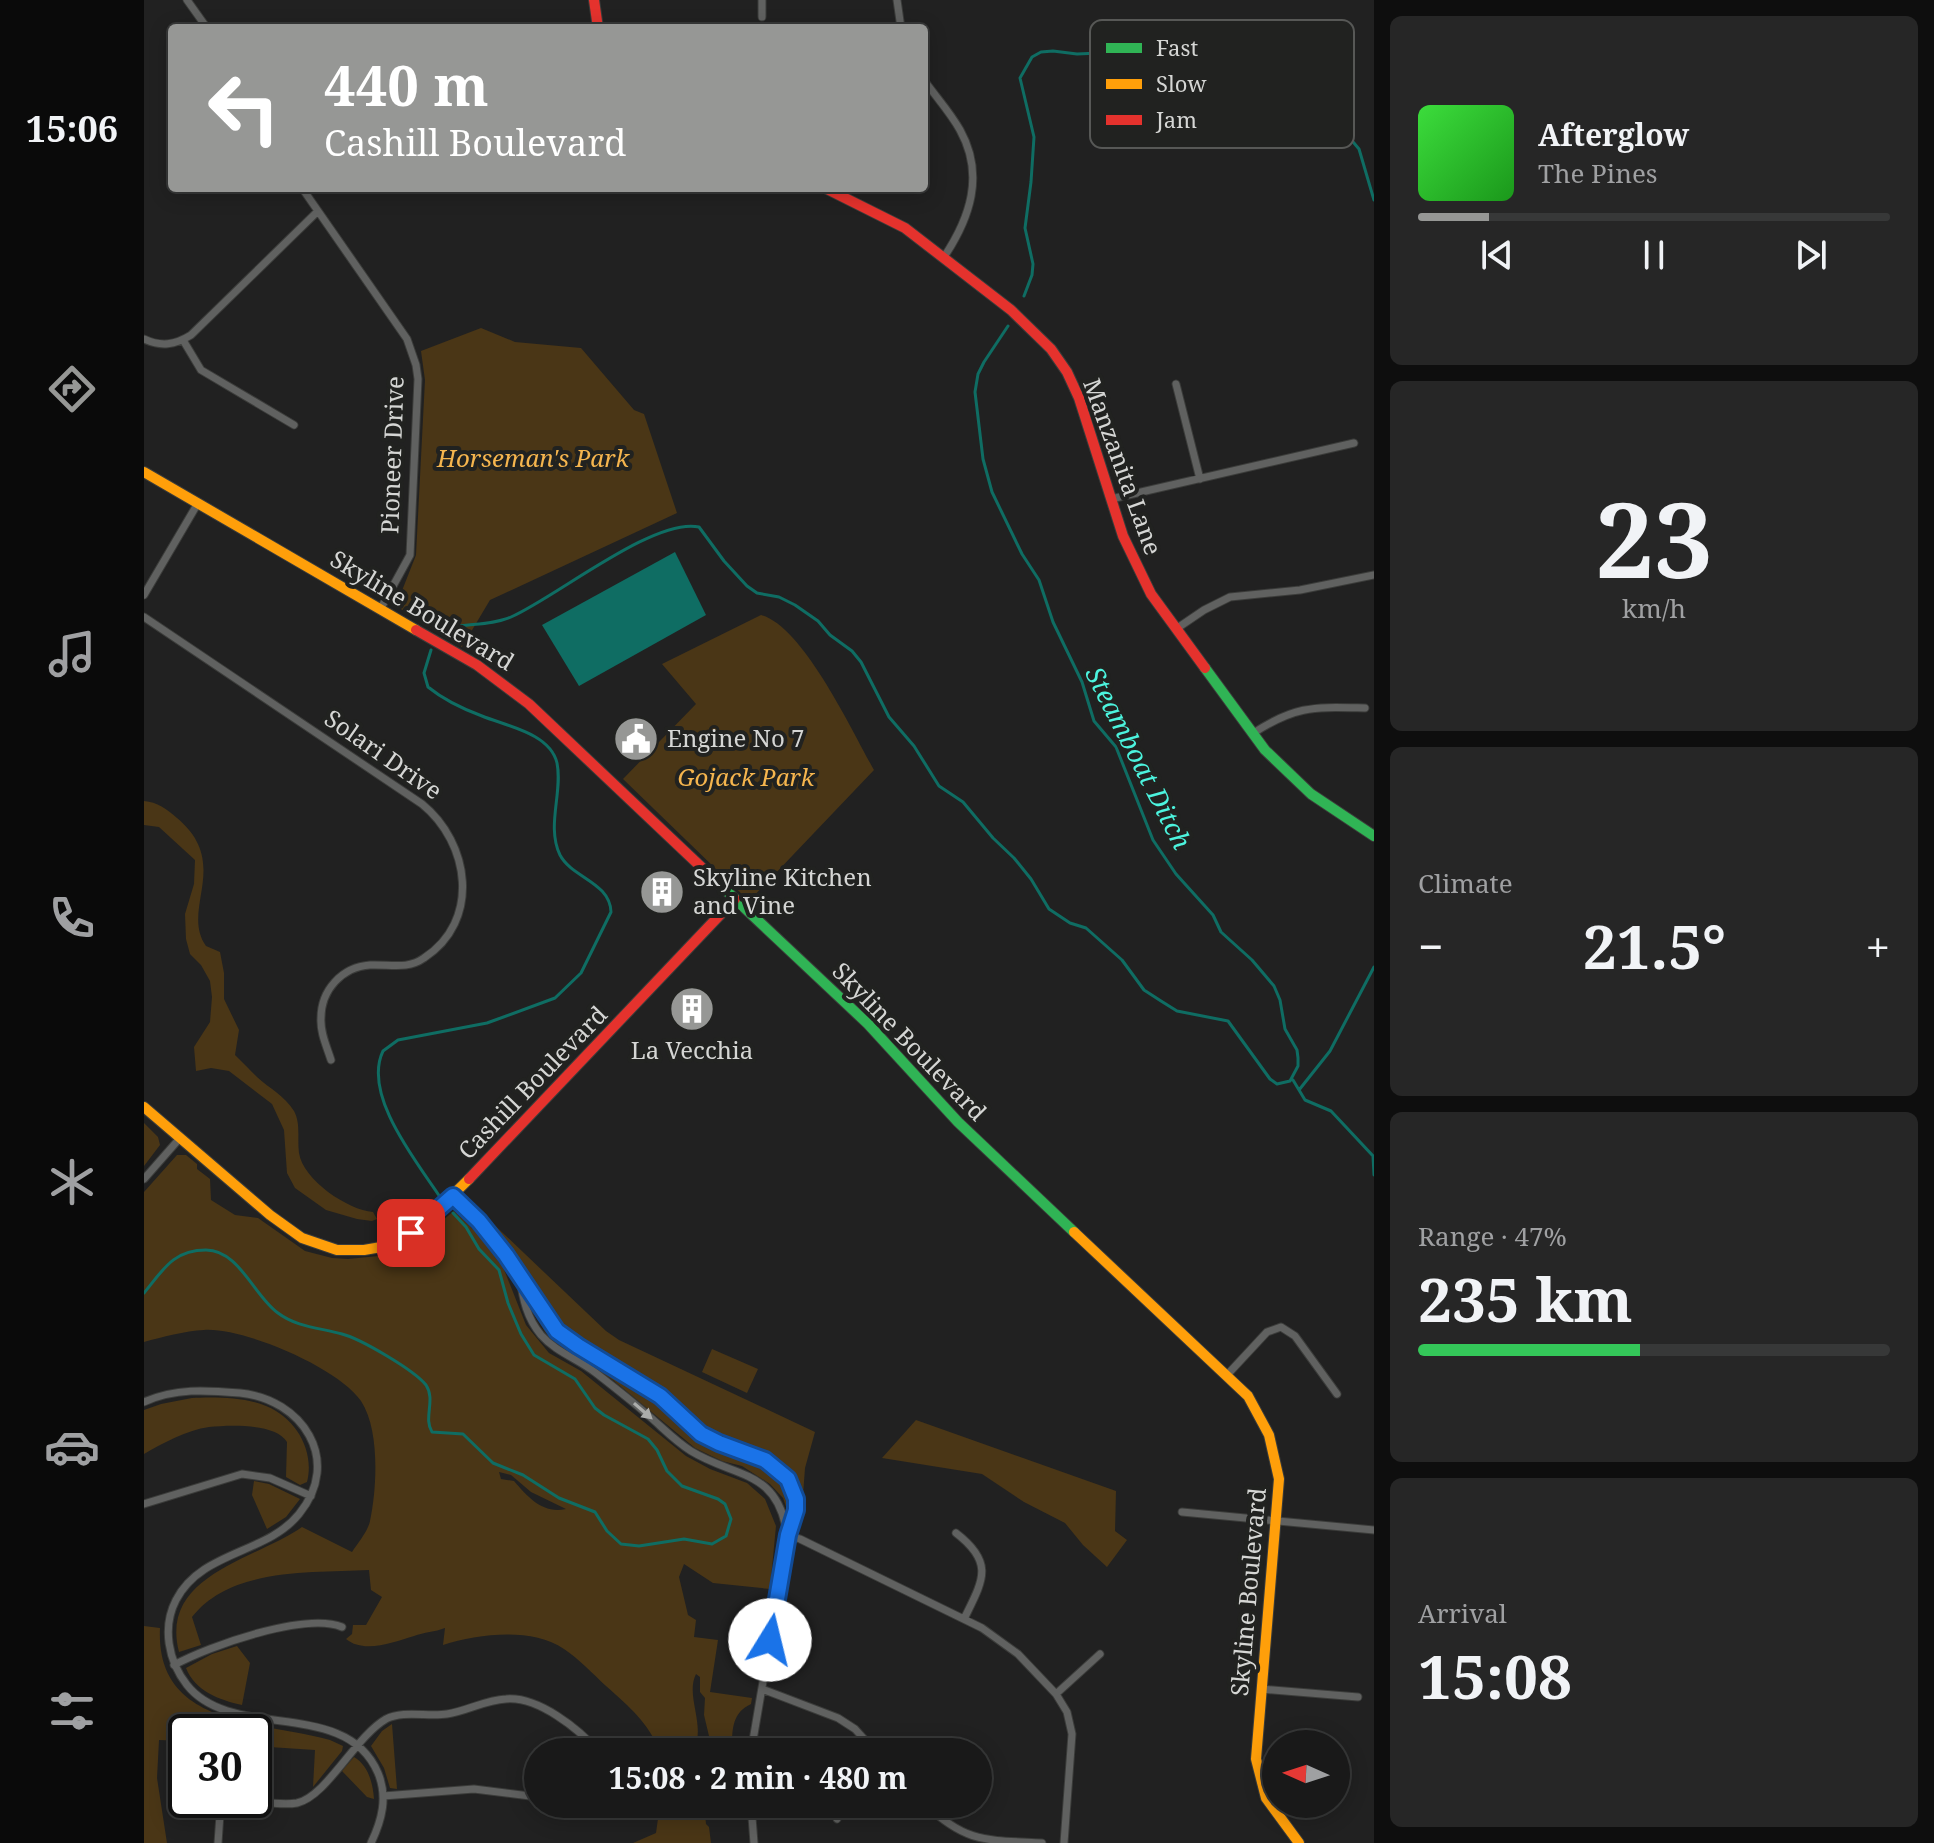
<!DOCTYPE html>
<meta charset="utf-8">
<style>
body{margin:0;font-family:"Noto Serif",serif;background:#262626;color:#f1f3f6;height:100vh;display:flex;flex-direction:column;font-size:30px;white-space:nowrap}
*{box-sizing:border-box;margin:0}
p{font-size:26px;color:#9fa0a2}
.icon{flex:none;width:44px;height:44px;fill:none;stroke:currentColor;stroke-width:2;stroke-linecap:round;stroke-linejoin:round}
.map{position:relative;flex:1;overflow:hidden}
.drawer{display:flex;flex-direction:column;gap:16px;padding:16px;background:#0e0e0e;width:560px}
.drawer>*{flex:none}
.guide{position:absolute;left:24px;top:24px;width:760px;height:168px;border-radius:8px;box-shadow:0 4px 20px #0003,0 0 0 2px #373838;background:#969795;color:#fff;overflow:hidden}
.needle{width:52px;rotate:273deg}
.controls{position:absolute;left:1118px;top:1730px;display:grid;gap:16px}
.controls a{display:grid;place-items:center;width:88px;height:88px;border-radius:50%;background:#191919;box-shadow:0 4px 20px #0003,0 0 0 2px #373838;font-size:40px}
.speed{position:absolute;left:24px;top:1714px;display:flex;gap:16px;font-size:40px;font-weight:700;text-align:center}
.speed>*{display:grid;place-content:center;width:104px;height:104px;border-radius:50%;background:#191919;box-shadow:0 4px 20px #0003,0 0 0 2px #373838;line-height:1}
.speed .limit{border:4px solid #111;border-radius:12px;background:#fff;color:#111}
.pin{position:absolute;display:grid;place-items:center;width:68px;height:68px;color:#fff;margin:-34px;border-radius:16px;box-shadow:0 4px 12px #0006}
.me{position:absolute;width:88px;margin:-44px;rotate:9deg;stroke-linejoin:round;filter:drop-shadow(0 0 6px #0008)}
.turn{display:flex;align-items:center;gap:28px;height:168px;padding:0 24px;font-size:36px}
.turn .icon{width:104px;height:104px;stroke-width:2.5}
.turn b{display:block;font-size:56px;line-height:68px}
.big{font-size:60px;font-weight:700;line-height:1.1}
.drawer .tile{flex:1;display:flex;flex-direction:column;justify-content:center;gap:12px;min-width:0;padding:0 28px;border-radius:12px;background:#262626}
.drawer .dial{align-items:center;gap:0}
.dial b{font-size:104px;line-height:1}
.song{display:flex;align-items:center;gap:24px}
.cover{width:96px;height:96px;border-radius:12px;background:linear-gradient(135deg,hsl(120 70% 55%),hsl(120 70% 35%))}
.played{height:8px;border-radius:4px;background:linear-gradient(90deg,#969795 15%,#373838 15%)}
.keys{display:flex;justify-content:space-around;direction:ltr}
.heat{display:flex;justify-content:space-between;align-items:center;font-size:44px;direction:ltr}
.charge{height:12px;border-radius:6px;background:linear-gradient(90deg,#34c759 47%,#373838 0)}
.trip{position:absolute;left:380px;top:1738px;width:468px;height:80px;border-radius:40px;background:#191919;box-shadow:0 4px 20px #0003,0 0 0 2px #373838;font-weight:700;line-height:80px;text-align:center}
main{display:flex;flex:1;min-height:0}
.menu{display:flex;flex-direction:column;width:144px;justify-content:space-around;align-items:center;background:#0a0a0a;color:#9fa0a2}
.menu .icon{width:56px;height:56px}
.menu .selected{color:#969795}
.menu b{font-size:36px;color:#f1f3f6}
.map>svg:first-child{display:block}
.green{fill:#4a3616;fill-rule:evenodd}
.water{fill:#0f6d63}
.lines{fill:none;stroke-linecap:round;stroke-linejoin:round}
.stream{stroke:#0f6d63;stroke-width:3}
.street-casing{stroke:#3b3c3a;stroke-width:9}
.fast-casing{stroke:#3b3c3a;stroke-width:12}
.slow-casing{stroke:#3b3c3a;stroke-width:12}
.jam-casing{stroke:#3b3c3a;stroke-width:12}
.street{stroke:#606160;stroke-width:7}
.fast{stroke:#30b455;stroke-width:10}
.slow{stroke:#ff9f0a;stroke-width:10}
.jam{stroke:#e5322d;stroke-width:10}
.oneway{fill:#acadab}
.route-casing{stroke:#114b97;stroke-width:20}
.route{stroke:#1a73e8;stroke-width:14}
.labels{text-anchor:middle;stroke-width:8;stroke-linejoin:round;paint-order:stroke}
.street-label{font-size:24px;fill:#d5d6d4;stroke:#212220}
.park-label{font-size:24px;font-style:italic;fill:#f5b54e;stroke:#212220}
.poi-label{font-size:24px;fill:#d5d6d4;stroke:#212220;text-anchor:start}
.water-label{font-size:26px;font-style:italic;fill:#4cf4de;stroke:#212220}
.key{fill:#212220;stroke:#575856;stroke-width:2}
.key-label{font-size:22px;fill:#d5d6d4}
</style>
<main>
<nav class="menu">
<b>15:06</b>
<svg class="icon selected" aria-label="directions" viewBox="0 0 24 24"><path d="M12 3l9 9-9 9-9-9zM9 14v-3h6M13 9l2 2-2 2"/></svg>
<svg class="icon" aria-label="music" viewBox="0 0 24 24"><path d="M9 18V5l10-2v13"/><circle cx="6" cy="18" r="3"/><circle cx="16" cy="16" r="3"/></svg>
<svg class="icon" aria-label="phone" viewBox="0 0 24 24"><path d="M5 4h4l2 5-3 2q2 4 5 5l2-3 5 2v4C11 20 4 13 5 4z"/></svg>
<svg class="icon" aria-label="climate" viewBox="0 0 24 24"><path d="M12 3v18M4 7l16 10M4 17L20 7"/></svg>
<svg class="icon" aria-label="car" viewBox="0 0 24 24"><path d="M5 17H2v-5l4-1 3-4h7l3 4 3 1v5h-3M9 17h6M6 11h13"/><circle cx="7" cy="17" r="2"/><circle cx="17" cy="17" r="2"/></svg>
<svg class="icon" aria-label="filters" viewBox="0 0 24 24"><path d="M4 7h16M4 17h16"/><circle cx="9" cy="7" r="2"/><circle cx="15" cy="17" r="2"/></svg>
</nav>
<div class="map">
<svg width="1230" height="1843" viewBox="0 0 1230 1843">
<rect width="100%" height="100%" fill="#212121"/>
<path class="green" d="M 337,328 L 371,342 L 437,348 L 490,410 L 500,414 L 533,513 L 346,600 L 318,647 L 252,606 L 272,555 L 281,380 L 277,351 Z
M 617,615 C 659,626 708,731 730,770 L 605,901 L 479,779 L 552,704 L 518,664 Z
M 0,801 C 13,802 23,809 33,818 C 88,864 36,909 62,946 L 76,952 L 80,973 L 80,999 L 95,1030 L 91,1055 C 99,1063 106,1070 113,1077 C 126,1089 140,1095 150,1111 C 157,1124 153,1138 155,1153 C 159,1180 204,1210 229,1212 L 233,1219 L 228,1221 L 213,1219 L 182,1210 L 151,1188 L 143,1173 L 140,1130 L 128,1104 L 85,1071 L 67,1068 L 52,1071 L 50,1047 L 66,1022 L 68,997 L 66,981 L 57,965 L 46,954 L 42,939 L 41,914 L 50,884 L 51,860 L 15,827 L 0,825 Z
M 0,1123 L 14,1137 L 16,1145 L 0,1166 Z
M 33,1155 L 42,1155 L 53,1164 L 53,1169 L 66,1179 L 67,1200 L 91,1215 L 114,1218 L 161,1251 L 188,1258 L 204,1259 L 245,1255 L 267,1246 L 310,1211 L 332,1232 L 359,1267 L 382,1325 L 405,1353 L 437,1371 L 542,1456 L 566,1469 L 603,1483 L 621,1499 L 632,1526 L 626,1589 L 569,1583 L 540,1564 L 535,1577 L 544,1615 L 552,1620 L 550,1637 L 574,1640 L 566,1692 L 608,1698 L 607,1704 C 587,1713 588,1732 588,1752 L 561,1752 L 558,1748 L 565,1736 L 560,1715 L 561,1698 L 556,1692 L 556,1677 L 552,1674 C 541,1696 562,1725 550,1749 L 553,1752 L 517,1752 C 503,1722 487,1708 462,1686 C 449,1674 435,1659 420,1649 C 387,1627 335,1634 299,1645 L 301,1628 C 291,1632 280,1632 270,1636 C 250,1642 220,1654 202,1639 L 208,1634 L 209,1625 L 222,1625 L 238,1597 L 227,1590 L 225,1570 C 168,1573 87,1567 48,1617 L 57,1645 L 35,1652 C 15,1575 111,1560 158,1527 L 208,1552 C 214,1543 224,1531 226,1521 C 233,1488 236,1430 217,1401 C 195,1368 99,1327 60,1330 C 41,1331 18,1337 0,1342 L 0,1192 ZM 355,1472 L 367,1475 L 387,1492 L 422,1509 C 398,1514 384,1497 370,1481 L 357,1479 Z
M 341,1216 L 462,1331 L 475,1340 L 671,1432 L 661,1468 L 658,1509 L 650,1479 L 631,1459 L 569,1435 L 522,1395 L 448,1351 L 416,1327 L 401,1307 L 382,1270 Z
M 385,1299 L 398,1321 L 419,1343 L 521,1406 L 556,1439 L 628,1470 L 641,1483 L 646,1494 L 648,1504 L 645,1515 L 639,1498 L 626,1484 L 598,1466 L 578,1461 L 551,1448 L 469,1380 L 419,1348 L 401,1332 L 384,1303 Z
M 568,1349 L 614,1369 L 603,1393 L 558,1372 Z
M 48,1398 C 70,1397 101,1397 122,1406 C 152,1418 171,1451 163,1482 L 156,1485 L 142,1477 L 143,1442 C 132,1423 86,1425 65,1427 C 43,1430 19,1443 0,1454 L 0,1410 L 17,1404 Z
M 772,1420 L 972,1491 L 971,1531 L 983,1540 L 963,1567 L 939,1545 L 921,1523 L 880,1502 L 838,1474 L 738,1458 Z
M 110,1481 L 125,1484 L 156,1499 L 142,1517 L 123,1529 L 108,1495 Z
M 0,1626 L 16,1628 C 11,1728 119,1721 186,1740 L 199,1746 L 198,1751 L 169,1787 L 171,1750 L 110,1746 L 110,1732 L 42,1732 L 42,1741 L 15,1740 L 13,1778 L 23,1843 L 0,1843 Z
M 93,1646 L 106,1663 L 98,1705 C 75,1700 51,1691 42,1668 L 68,1654 Z
M 248,1724 L 253,1789 L 246,1788 L 240,1768 L 227,1746 L 238,1731 Z
M 210,1757 C 224,1765 229,1783 230,1799 L 223,1797 L 198,1771 Z
M 516,1804 L 560,1804 L 562,1824 L 565,1827 L 567,1843 L 489,1843 L 512,1833 Z"/>
<path class="water" d="M 531,552 L 562,615 L 435,686 L 398,625 Z"/>
<g class="lines">
<path class="stream" d="M 880,296 L 888,275 L 889,264 L 881,228 L 887,182 L 890,137 L 876,78 L 888,57 L 897,52 L 909,51 L 933,54 L 978,52 L 1004,58 L 1019,65 L 1048,86 L 1069,91 L 1122,115 L 1185,125 L 1199,130 L 1215,149 L 1230,200
M 300,629 C 321,623 347,626 367,617 C 411,598 510,517 555,527 L 580,561 L 603,586 L 613,593 L 635,597 L 651,605 L 674,621 L 686,635 L 708,651 L 717,662 L 745,717 L 770,746 L 795,786 L 819,802 L 849,838 L 870,858 L 887,879 L 905,909 L 926,923 L 942,928 L 978,960 L 1000,990 L 1017,1001 L 1033,1011 L 1084,1021 L 1126,1079 L 1133,1084 L 1146,1081 L 1154,1066 L 1154,1058 L 1153,1050 L 1141,1029 L 1136,1000 L 1130,986 L 1108,960 L 1077,932 L 1069,915 L 1032,874 L 1009,840 L 972,747 L 950,721 L 938,682 L 909,622 L 895,580 L 878,554 L 848,492 L 839,459 L 831,392 L 834,374 L 840,362 L 864,326
M 287,650 L 280,673 L 284,687 C 300,700 319,709 338,716 C 362,726 406,733 413,763 C 419,792 402,826 416,855 C 428,878 466,882 467,912 L 437,973 L 411,998 L 343,1023 L 254,1040 L 239,1051 C 218,1095 273,1162 296,1197
M 1149,1080 L 1161,1100 L 1187,1111 L 1229,1156 L 1230,1175
M 1155,1090 L 1186,1051 L 1230,967
M 0,1293 C 19,1270 29,1250 62,1250 C 95,1250 110,1296 134,1313 C 152,1327 177,1328 198,1334 C 217,1339 270,1370 282,1385 C 292,1400 279,1418 288,1432 L 319,1434 L 349,1463 L 379,1475 L 415,1498 L 451,1512 L 463,1531 L 477,1544 L 495,1546 L 540,1539 L 568,1544 L 582,1536 L 587,1519 L 581,1504 L 574,1499 L 538,1486 L 523,1471 L 513,1450 L 504,1439 L 460,1415 L 451,1408 L 431,1379 L 390,1355 L 377,1334 L 364,1303 L 355,1270 L 335,1249 L 322,1227 L 309,1213"/>
<g class="street-casing">
<path id="street" d="M 43,0 L 63,28
M 618,0 L 618,17
M 753,0 L 757,28
M 780,80 C 792,97 806,112 816,130 C 841,175 826,218 800,257
M 158,188 L 263,339 L 272,365 L 274,379 L 266,555 L 237,608
M 0,339 C 17,347 31,345 47,335 L 174,211
M 39,340 L 57,370 L 150,425
M 1032,384 L 1056,479
M 967,499 L 1210,443
M 0,595 L 54,503
M 0,617 L 278,804 C 326,843 337,921 280,958 C 263,970 246,964 226,965 C 198,967 177,990 177,1018 C 176,1033 183,1047 187,1060
M 1032,629 L 1060,610 L 1086,597 L 1156,590 L 1230,575
M 1108,734 C 1152,705 1170,707 1221,708
M 0,1179 L 36,1138
M 309,1196 L 345,1234 L 384,1285 L 405,1321 L 423,1339 L 516,1396 L 566,1439 L 621,1460 L 636,1470 L 644,1479 L 652,1499 L 644,1535 L 607,1752
M 376,1278 C 379,1300 383,1318 397,1335 C 412,1352 434,1359 452,1373 C 470,1387 488,1401 505,1416 C 519,1428 531,1441 547,1451 C 591,1478 633,1469 643,1533
M 1083,1375 L 1123,1332 L 1137,1327 L 1151,1336 L 1193,1394
M 0,1402 C 31,1388 62,1390 96,1393 C 158,1399 199,1460 155,1514 C 123,1554 57,1551 32,1600 C 18,1627 24,1661 43,1685 C 88,1742 202,1697 234,1773 C 244,1797 238,1820 227,1843
M 0,1504 L 98,1474 L 126,1478 L 167,1496
M 1038,1512 L 1230,1530
M 812,1533 C 851,1563 839,1580 820,1619
M 644,1535 L 656,1539 L 838,1628 L 874,1654 L 912,1694 L 923,1712 L 928,1734 L 920,1843
M 30,1665 C 65,1646 161,1612 198,1627
M 618,1689 L 694,1718 L 711,1729 L 732,1752
M 1117,1689 L 1214,1697
M 912,1694 L 956,1654
M 40,1795 L 42,1796
M 239,1796 L 330,1789 L 394,1797
M 98,1800 C 115,1801 136,1806 153,1803 C 183,1796 211,1737 242,1719 C 259,1710 284,1717 303,1714 C 323,1711 341,1700 362,1699 C 394,1696 435,1729 455,1752
M 434,1804 L 448,1804
M 607,1804 L 610,1843
M 781,1804 C 822,1843 841,1840 898,1843
M 693,1819 L 701,1804
M 74,1843 L 77,1800"/>
</g>
<g class="fast-casing">
<path id="fast" d="M 1061,668 L 1121,750 L 1167,794 L 1230,836
M 573,882 L 724,1024 L 814,1122 L 930,1232"/>
</g>
<g class="slow-casing">
<path id="slow" d="M 0,472 L 272,630
M 0,1107 L 126,1215 L 158,1238 L 193,1250 L 220,1250 L 243,1246 L 277,1226 L 325,1179
M 930,1232 L 1104,1396 L 1125,1435 L 1135,1479 L 1112,1759 L 1122,1798 L 1155,1843"/>
</g>
<g class="jam-casing">
<path id="jam" d="M 450,0 L 454,28
M 681,188 L 761,228 L 867,310 L 907,349 L 923,372 L 935,398 L 979,536 L 1007,594 L 1061,668
M 272,630 L 333,665 L 385,704 L 573,882
M 325,1179 L 591,899"/>
</g>
<use href="#street" class="street"/>
<use href="#fast" class="fast"/>
<use href="#slow" class="slow"/>
<use href="#jam" class="jam"/>
</g>
<defs><path id="oneway-solid" d="M-6-.8H1V-3.2L6.5 0L1 3.2V.8H-6Z" transform="scale(2)"/></defs>
<use class="oneway" href="#oneway-solid" transform="translate(499 1411) rotate(41)"/>
<g class="lines">
<g class="route-casing">
<path id="route" d="M 267,1233 L 309,1196 L 335,1221 L 362,1255 L 413,1331 L 434,1346 L 516,1396 L 557,1434 L 575,1443 L 621,1460 L 644,1479 L 652,1499 L 652,1510 L 644,1535 L 626,1640"/>
</g>
<use href="#route" class="route"/>
</g>
<defs>
<g id="civic-disc" transform="scale(2.3)"><circle r="9.5" fill="#969795" stroke="#212220"/><path d="M-.6-6.5H3V-4.5H.6V-3L4-1V1h2V6H-6V1h2V-1L-.6-3ZM-1.2 2.5V6h2.4V2.5Z" fill="#fff"/></g>
<g id="building-disc" transform="scale(2.3)"><circle r="9.5" fill="#969795" stroke="#212220"/><path d="M-4-6H4V6H1V3H-1V6H-4ZM-2.5-4.3h1.7v1.8h-1.7ZM.8-4.3h1.7v1.8H.8ZM-2.5-1h1.7V.8h-1.7ZM.8-1h1.7V.8H.8Z" fill="#fff"/></g>
</defs>
<g fill-rule="evenodd">
<use href="#civic-disc" x="492" y="739"/>
<use href="#building-disc" x="518" y="892"/>
<use href="#building-disc" x="548" y="1009"/>
</g>
<g class="labels">
<g class="street-label">
<text transform="translate(249 455) rotate(-88)" y="8">Pioneer Drive</text>
<text transform="translate(978 467) rotate(70)" y="8">Manzanita Lane</text>
<text transform="translate(278 611) rotate(31)" y="8">Skyline Boulevard</text>
<text transform="translate(239 755) rotate(35)" y="8">Solari Drive</text>
<text transform="translate(765 1042) rotate(46)" y="8">Skyline Boulevard</text>
<text transform="translate(389 1083) rotate(-46)" y="8">Cashill Boulevard</text>
<text transform="translate(1105 1592) rotate(-85)" y="8">Skyline Boulevard</text>
</g>
<g class="park-label">
<text x="389" y="467">Horseman's Park</text>
<text x="602" y="786">Gojack Park</text>
</g>
<g class="poi-label">
<text x="523" y="747">Engine No 7</text>
<text x="549" y="886">Skyline Kitchen<tspan x="549" dy="28">and Vine</tspan></text>
<text x="548" y="1059" text-anchor="middle">La Vecchia</text>
</g>
<g class="water-label">
<text transform="translate(994 758) rotate(63)" y="9">Steamboat Ditch</text>
</g>
</g>
<rect x="946" y="20" width="264" height="128" rx="12" class="key"/>
<rect x="962" y="43" width="36" height="10" fill="#30b455"/>
<rect x="962" y="79" width="36" height="10" fill="#ff9f0a"/>
<rect x="962" y="115" width="36" height="10" fill="#e5322d"/>
<g class="key-label">
<text x="1012" y="56">Fast</text>
<text x="1012" y="92">Slow</text>
<text x="1012" y="128">Jam</text>
</g>
</svg>
<div class="controls">
<a><svg class="needle" viewBox="-14 -14 28 28"><path d="M0-13l5 13h-10z" fill="#e53935"/><path d="M0 13l5-13h-10z" fill="#9fa0a2"/></svg></a>
</div>
<div class="speed"><div class="limit">30</div></div>
<div class="pin" style="left:267px;top:1233px;background:#d93025"><svg class="icon" aria-label="arrive" viewBox="0 0 24 24"><path d="M6 21V4h12l-3 4 3 4H6"/></svg></div>
<svg class="me" style="left:626px;top:1640px" viewBox="-20 -20 40 40"><circle r="19" fill="#fff"/><path d="M0-13L10 11 0 6-10 11z" fill="#1a73e8"/></svg>
<div class="trip">15:08 · 2 min · 480 m</div>
<div class="guide">
<div class="turn"><svg class="icon" aria-label="left" viewBox="0 0 24 24"><path d="M17 20v-9H6M10 6l-5 5 5 5"/></svg><div><b>440 m</b>Cashill Boulevard</div></div>
</div>
</div>
<section class="drawer">
<div class="tile">
<div class="song"><i class="cover"></i><div><b>Afterglow</b><p>The Pines</p></div></div>
<div class="played"></div>
<div class="keys"><svg class="icon" aria-label="previous" viewBox="0 0 24 24"><path d="M18 5L8 12l10 7zM5 5v14"/></svg><svg class="icon" aria-label="pause" viewBox="0 0 24 24"><path d="M8 5v14M16 5v14"/></svg><svg class="icon" aria-label="next" viewBox="0 0 24 24"><path d="M6 5l10 7-10 7zM19 5v14"/></svg></div>
</div>
<div class="tile dial"><b>23</b><p>km/h</p></div>
<div class="tile"><p>Climate</p>
<div class="heat"><a>−</a><b class="big">21.5°</b><a>+</a></div>
</div>
<div class="tile"><p>Range · 47%</p><b class="big">235 km</b><div class="charge"></div></div>
<div class="tile"><p>Arrival</p><b class="big">15:08</b></div>
</section>
</main>
